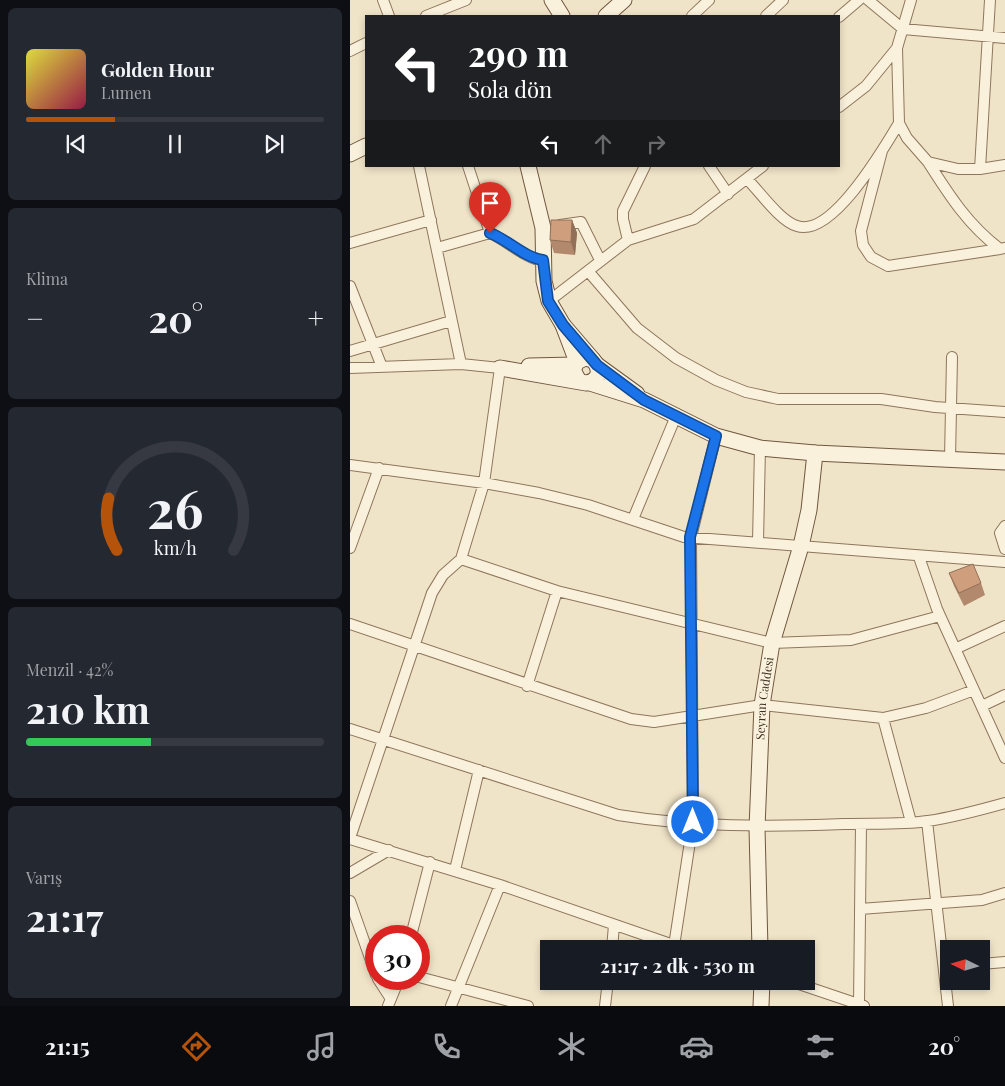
<!DOCTYPE html>
<html lang="tr">
<meta charset="utf-8">
<style>
body{margin:0;font-family:"Playfair Display",serif;background:#242831;color:#f1f3f6;height:100vh;display:flex;flex-direction:column;font-size:19px;white-space:nowrap}
*{box-sizing:border-box;margin:0}
p{font-size:16px;color:#9ea1a6}
.icon{flex:none;width:28px;height:28px;fill:none;stroke:currentColor;stroke-width:2;stroke-linecap:round;stroke-linejoin:round}
.map{position:relative;flex:1;overflow:hidden}
.drawer{display:flex;flex-direction:column;gap:8px;padding:8px;background:#0d0f14;width:350px}
.drawer>*{flex:none}
.guide{position:absolute;left:15px;top:15px;width:475px;height:152px;border-radius:0px;box-shadow:0 2px 8px #0003;background:#202124;color:#fff;overflow:hidden}
.needle{width:32px;rotate:275deg}
.tools{position:absolute;left:590px;top:940px;display:grid;gap:10px}
.tools a{display:grid;place-items:center;width:50px;height:50px;border-radius:0px;background:#171b24;box-shadow:0 2px 8px #0003;font-size:25px}
.speed{position:absolute;left:15px;top:925px;display:flex;gap:10px;font-size:25px;font-weight:700;text-align:center}
.speed>*{display:grid;place-content:center;width:65px;height:65px;border-radius:50%;background:#171b24;box-shadow:0 2px 8px #0003;line-height:1}
.speed .limit{border:8px solid #d22;background:#fff;color:#111}
.pin{position:absolute;display:grid;place-items:center;width:42px;height:42px;color:#fff;margin:-51px -21px;border-radius:50% 50% 50% 0;rotate:-45deg;box-shadow:0 0 5px #0007}
.pin .icon{rotate:45deg}
.me{position:absolute;width:55px;margin:-28px;rotate:0deg;stroke-linejoin:round;filter:drop-shadow(0 0 4px #0008)}
.turn{display:flex;align-items:center;gap:18px;height:105px;padding:0 20px;font-size:22px}
.turn .icon{width:65px;height:65px;stroke-width:2.5}
.turn b{display:block;font-size:35px;line-height:42px}
.lanes{display:flex;align-items:center;height:48px;padding:0 20px;background:#0003;justify-content:center;gap:25px;direction:ltr}
.lanes .off{opacity:.35}
.big{font-size:38px;font-weight:700;line-height:1.1}
.drawer .tile{flex:1;display:flex;flex-direction:column;justify-content:center;gap:8px;min-width:0;padding:0 18px;border-radius:8px;background:#242831}
.drawer .dial{align-items:center;gap:0}
.dial svg{height:130px;overflow:visible;fill:none;stroke:#363941;stroke-width:7;stroke-linecap:round;text-anchor:middle}
.dial text{fill:#f1f3f6;stroke:none}
.song{display:flex;align-items:center;gap:15px}
.cover{width:60px;height:60px;border-radius:8px;background:linear-gradient(135deg,hsl(60 70% 55%),hsl(340 70% 35%))}
.played{height:5px;border-radius:2px;background:linear-gradient(90deg,#b45309 30%,#363941 30%)}
.keys{display:flex;justify-content:space-around;direction:ltr}
.heat{display:flex;justify-content:space-between;align-items:center;font-size:28px;direction:ltr}
.charge{height:8px;border-radius:4px;background:linear-gradient(90deg,#34c759 42%,#363941 0)}
.trip{position:absolute;left:190px;top:940px;width:275px;height:50px;border-radius:0px;background:#171b24;box-shadow:0 2px 8px #0003;font-weight:700;line-height:50px;text-align:center}
.tabs{display:flex;height:80px;justify-content:space-around;align-items:center;background:#090b0e;color:#9ea1a6}
.tabs .icon{width:35px;height:35px}
.tabs .active{color:#b45309}
.tabs b{font-size:22px;color:#f1f3f6}
main{display:flex;flex:1;min-height:0}
.map>svg:first-child{display:block}
.lines{fill:none;stroke-linecap:round;stroke-linejoin:round}
.street-casing{stroke:#8d765c;stroke-width:12}
.secondary-casing{stroke:#6f573f;stroke-width:17}
.street{stroke:#faf1dc;stroke-width:10}
.secondary{stroke:#faf1dc;stroke-width:15}
.wall{fill:#b2896c}
.shaded-wall{fill:#916f58}
.building{fill:#cf9f7d;stroke:#916f58}
.route-casing{stroke:#114b97;stroke-width:12}
.route{stroke:#1a73e8;stroke-width:9}
.labels{text-anchor:middle;stroke-width:5;stroke-linejoin:round;paint-order:stroke}
.street-label{font-size:12px;fill:#3d2e20;stroke:#f7eed8}
</style>
<main>
<section class="drawer">
<div class="tile">
<div class="song"><i class="cover"></i><div><b>Golden Hour</b><p>Lumen</p></div></div>
<div class="played"></div>
<div class="keys"><svg class="icon" aria-label="previous" viewBox="0 0 24 24"><path d="M18 5L8 12l10 7zM5 5v14"/></svg><svg class="icon" aria-label="pause" viewBox="0 0 24 24"><path d="M8 5v14M16 5v14"/></svg><svg class="icon" aria-label="next" viewBox="0 0 24 24"><path d="M6 5l10 7-10 7zM19 5v14"/></svg></div>
</div>
<div class="tile"><p>Klima</p>
<div class="heat"><a>−</a><b class="big">20°</b><a>+</a></div>
</div>
<div class="tile dial"><svg viewBox="0 0 100 80">
<path d="M14 69A42 42 0 1 1 86 69"/>
<path d="M14 69A42 42 0 0 1 9 37" stroke="#b45309"/>
<text x="50" y="56" font-size="32" font-weight="700">26</text>
<text x="50" y="72" font-size="11">km/h</text>
</svg></div>
<div class="tile"><p>Menzil · 42%</p><b class="big">210 km</b><div class="charge"></div></div>
<div class="tile"><p>Varış</p><b class="big">21:17</b></div>
</section>
<div class="map">
<svg width="655" height="1006" viewBox="0 0 655 1006">
<rect width="100%" height="100%" fill="#f0e4c8"/>
<g class="lines">
<g class="street-casing">
<path id="street" d="M 33,0 L 39,16
M 518,0 L 553,29 L 655,38
M 76,16 L 116,0
M 342,16 L 359,0
M 416,16 L 433,0
M 489,17 L 509,0
M 547,48 L 549,123 L 557,138 L 578,162 L 608,169 L 630,169 L 655,165
M 0,51 L 16,43
M 489,107 L 516,86 L 547,48 L 561,0
M 532,151 L 511,231 L 513,245 L 521,257 L 538,266 L 650,249
M 578,162 C 599,195 618,225 650,249 L 654,248
M 69,166 L 111,364
M 359,166 L 378,194
M 630,169 L 640,0
M 397,179 C 410,192 430,221 447,226 C 482,238 534,148 549,123
M 210,225 L 231,222 L 250,260
M 140,233 C 158,241 174,258 193,261
M 278,240 L 273,219 L 273,211 L 295,166
M 0,243 L 81,220
M 87,248 L 140,233 L 118,166
M 238,271 L 287,328 L 326,358 L 366,380 L 396,392 L 428,399 L 531,399 L 585,407 L 655,412
M 0,286 L 32,367
M 199,301 L 278,240 L 344,219 L 413,166
M 0,351 L 101,321
M 0,368 L 111,364 L 150,368 L 134,483 L 111,559 L 93,575 L 82,593 L 0,838
M 600,459 L 602,357
M 0,465 L 134,483 L 189,493 L 238,505 L 334,537 L 655,562
M 283,519 L 326,416
M 655,526 L 650,533 L 655,549
M 408,542 L 410,448
M 0,548 L 29,468
M 569,557 L 587,609 L 655,758
M 111,559 L 207,591 L 422,643 L 501,640 L 590,616
M 0,624 L 281,719 L 304,722 L 412,705 L 533,718 L 576,708 L 624,690
M 605,649 L 655,626
M 177,686 L 207,591
M 632,706 L 655,695
M 533,718 L 561,822
M 0,729 L 268,815 C 343,827 418,827 494,824 C 522,823 550,825 578,821 C 604,817 630,810 655,803
M 577,821 L 598,1006
M 0,839 L 150,885 L 335,949
M 105,870 L 129,770
M 0,873 L 39,850
M 0,901 L 26,975
M 510,909 L 632,900 L 655,893
M 61,936 L 80,862
M 324,946 L 343,822 L 341,537 L 366,436
M 262,949 L 264,925
M 631,964 L 655,962
M 69,977 L 178,1006
M 28,979 L 41,999
M 440,981 L 514,1006
M 509,1004 L 511,824
M 38,1006 L 49,979
M 101,1006 L 150,885
M 255,1006 L 258,981"/>
</g>
<g class="secondary-casing">
<g id="secondary">
<path d="M 202,0 L 212,16"/>
<path d="M 256,16 L 274,0"/>
<path d="M 0,154 L 16,146"/>
<path d="M 178,166 L 193,228 L 194,281 L 199,301 L 213,325"/>
<path d="M 227,362 L 213,325 L 243,360"/>
<path d="M 247,365 L 287,394"/>
<path d="M 179,366 L 225,365"/>
<path d="M 150,368 L 236,383 C 249,381 252,370 243,360 L 235,358 L 227,362 L 223,370 L 229,381"/>
<path d="M 240,383 L 294,400 L 366,436 L 410,448 L 465,453 L 655,462"/>
<path id="s1" d="M 410,949 L 407,828 L 412,705 L 422,643 L 451,546 L 459,510 L 465,453"/>
<path d="M 411,1006 L 412,981"/>
</g>
</g>
<use href="#street" class="street"/>
<use href="#secondary" class="secondary"/>
</g>
<path class="wall" d="M 222,220 L 227,233 L 225,255 L 204,253 L 200,240 Z
M 599,573 L 631,583 L 635,595 L 614,606 L 604,586 Z"/>
<path class="shaded-wall" d="M 222,220 L 227,233 L 225,255 L 221,242 Z"/>
<path class="building" d="M 201,220 L 222,220 L 221,242 L 200,240 Z
M 623,564 L 631,583 L 609,593 L 599,573 Z"/>
<g class="lines">
<g class="route-casing">
<path id="route" d="M 140,233 C 158,240 175,258 193,260 L 198,301 L 213,325 L 247,365 L 294,400 L 366,436 L 340,537 L 343,822"/>
</g>
<use href="#route" class="route"/>
</g>
<g class="labels">
<g class="street-label">
<text dy="4" stroke="none"><textPath href="#s1" startOffset="251">Seyran Caddesi</textPath></text>
</g>
</g>
</svg>
<div class="tools">
<a><svg class="needle" viewBox="-14 -14 28 28"><path d="M0-13l5 13h-10z" fill="#e53935"/><path d="M0 13l5-13h-10z" fill="#9ea1a6"/></svg></a>
</div>
<div class="speed"><div class="limit">30</div></div>
<div class="pin" style="left:140px;top:233px;background:#d93025"><svg class="icon" aria-label="arrive" viewBox="0 0 24 24"><path d="M6 21V4h12l-3 4 3 4H6"/></svg></div>
<svg class="me" style="left:343px;top:822px" viewBox="-20 -20 40 40"><circle r="17" fill="#1a73e8" stroke="#fff" stroke-width="3"/><path d="M0-11L8 9 0 5-8 9z" fill="#fff"/></svg>
<div class="trip">21:17 · 2 dk · 530 m</div>
<div class="guide">
<div class="turn"><svg class="icon" aria-label="left" viewBox="0 0 24 24"><path d="M17 20v-9H6M10 6l-5 5 5 5"/></svg><div><b>290 m</b>Sola dön</div></div>
<div class="lanes"><svg class="icon" aria-label="left" viewBox="0 0 24 24"><path d="M17 20v-9H6M10 6l-5 5 5 5"/></svg><svg class="icon off" aria-label="ahead" viewBox="0 0 24 24"><path d="M12 20V5M6 11l6-6 6 6"/></svg><svg class="icon off" aria-label="right" viewBox="0 0 24 24"><path d="M7 20v-9h11M14 6l5 5-5 5"/></svg></div>
</div>
</div>
</main>
<nav class="tabs">
<b>21:15</b>
<svg class="icon active" aria-label="directions" viewBox="0 0 24 24"><path d="M12 3l9 9-9 9-9-9zM9 14v-3h6M13 9l2 2-2 2"/></svg>
<svg class="icon" aria-label="music" viewBox="0 0 24 24"><path d="M9 18V5l10-2v13"/><circle cx="6" cy="18" r="3"/><circle cx="16" cy="16" r="3"/></svg>
<svg class="icon" aria-label="phone" viewBox="0 0 24 24"><path d="M5 4h4l2 5-3 2q2 4 5 5l2-3 5 2v4C11 20 4 13 5 4z"/></svg>
<svg class="icon" aria-label="climate" viewBox="0 0 24 24"><path d="M12 3v18M4 7l16 10M4 17L20 7"/></svg>
<svg class="icon" aria-label="car" viewBox="0 0 24 24"><path d="M5 17H2v-5l4-1 3-4h7l3 4 3 1v5h-3M9 17h6M6 11h13"/><circle cx="7" cy="17" r="2"/><circle cx="17" cy="17" r="2"/></svg>
<svg class="icon" aria-label="filters" viewBox="0 0 24 24"><path d="M4 7h16M4 17h16"/><circle cx="9" cy="7" r="2"/><circle cx="15" cy="17" r="2"/></svg>
<b>20°</b>
</nav>
